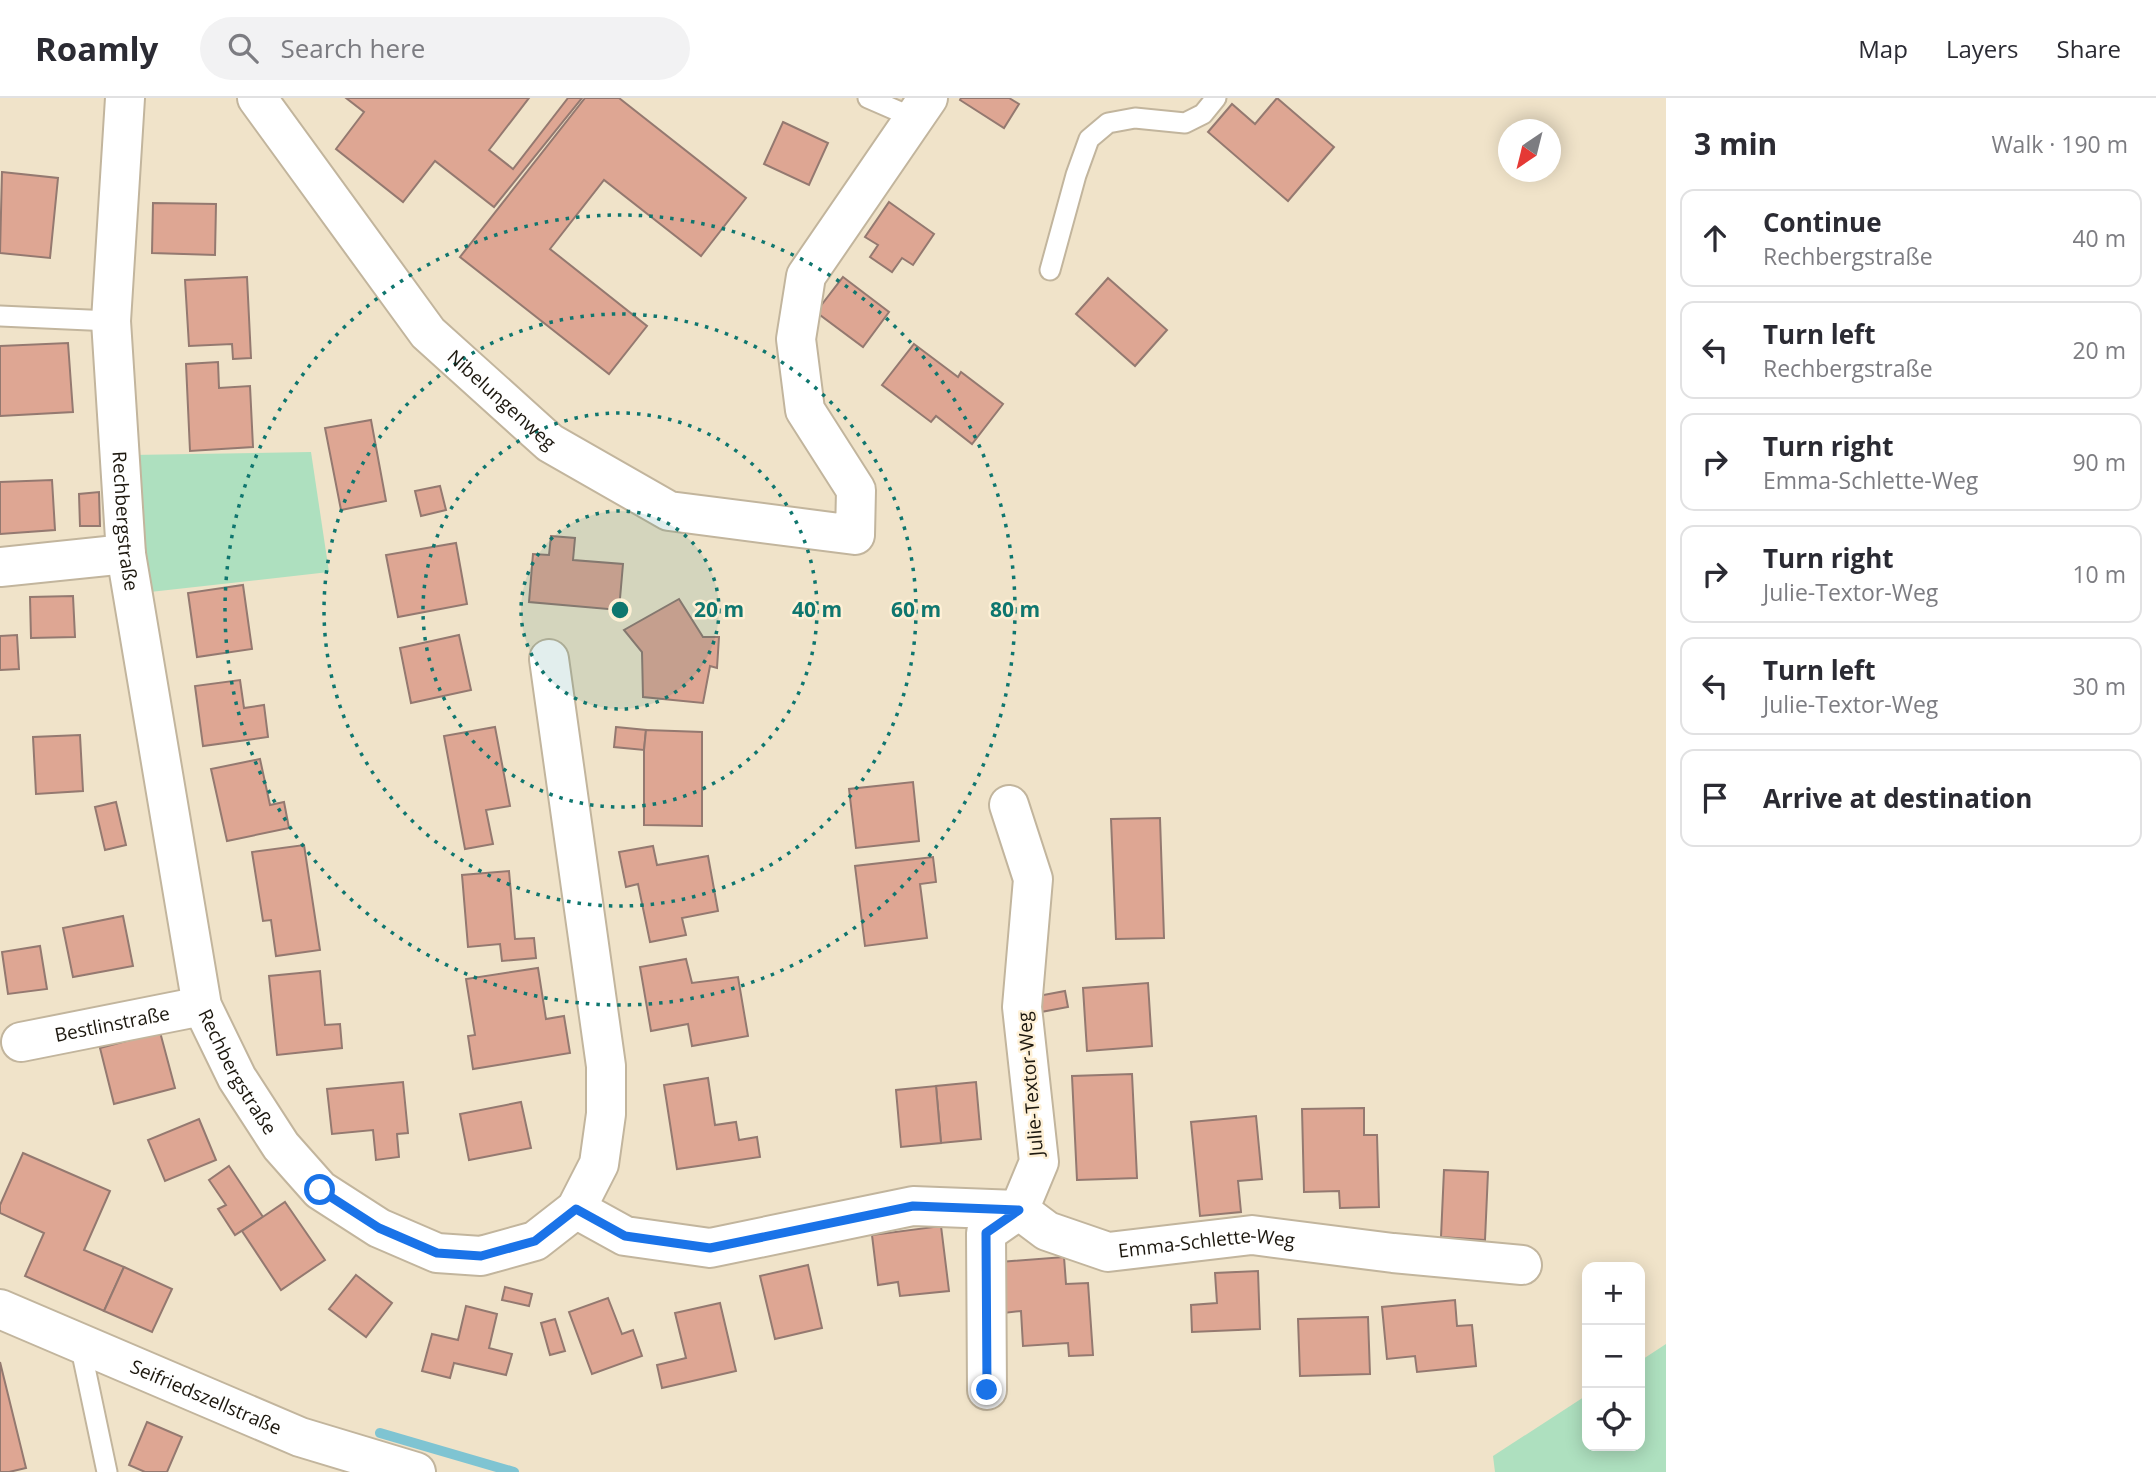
<!DOCTYPE html>
<html lang="en">
<head>
<meta charset="utf-8">
<style>
	:root { --surface:#fff; --page:#f2f2f3; --text:#2b2b33; --muted:#7c7c81; --line:#e1e1e2 }
	body { margin:0; font-family:"Open Sans",sans-serif; background:var(--page); color:var(--text) }
	.controls { position:absolute; right:21px; bottom:21px; display:grid; overflow:hidden; border-radius:14px; box-shadow:0 4px 18px #0003 }
	.controls button { width:63px; height:63px; display:grid; place-items:center; padding:0; border:0; border-bottom:2px solid var(--line); background:var(--surface); color:var(--text); font:35px sans-serif }
	.compass { position:absolute; left:1498px; top:21px; width:63px; height:63px; border-radius:50%; background:var(--surface); box-shadow:0 4px 18px #0003; rotate:215deg }
	.stop { position:absolute; width:21px; height:21px; margin:-16px; border:5px solid #1a73e8; border-radius:50%; background:#fff }
	.stop.end { background:#1a73e8; border-color:#fff; box-shadow:0 2px 7px #0008 }
	.list { margin:0; padding:0; list-style:none }
	h2 { display:flex; justify-content:space-between; align-items:center; height:91px; margin:0; padding:0 28px; font-size:30px }
	h2 small { font-size:23px; font-weight:400; color:var(--muted) }
	.list li { display:grid; grid-template-columns:46px 1fr auto; gap:21px; align-items:center; box-sizing:border-box; height:98px; margin:0 14px 14px; padding:0 14px; border:2px solid var(--line); border-radius:14px }
	.list b { display:block; font-size:26px; white-space:nowrap }
	.list p { margin:0; font-size:23px; white-space:nowrap; color:var(--muted) }
	.list em { font-size:23px; font-style:normal; color:var(--muted) }
	.icon { flex:none; width:38px; height:38px; fill:none; stroke:currentColor; stroke-width:2; stroke-linecap:round; stroke-linejoin:round }
	.map { position:relative; flex:none; width:1666px; height:1374px; overflow:hidden }
	header { display:flex; align-items:center; gap:42px; box-sizing:border-box; height:98px; padding:0 35px; background:var(--surface); border-bottom:2px solid var(--line) }
	header strong { font-size:33px }
	nav { display:flex; gap:38px; margin-inline-start:auto; font-size:24px }
	.search { width:490px; height:63px; background:var(--page); display:flex; align-items:center; gap:18px; box-sizing:border-box; padding:0 24px; border-radius:38px; color:var(--muted); font-size:26px }
	main { display:flex }
	aside { flex:1; background:var(--surface) }
	.map>svg:first-child { display:block }
</style>
</head>
<body>
<header>
<strong>Roamly</strong>
<div class="search"><svg class="icon" aria-label="search" viewBox="0 0 24 24"><circle cx="10" cy="10" r="6"/><path d="M15 15l6 6"/></svg>Search here</div>
<nav><a>Map</a><a>Layers</a><a>Share</a></nav>
</header>
<main>
<div class="map">
<svg width="1666" height="1374" viewBox="0 0 1666 1374">
	<rect width="100%" height="100%" fill="#f0e3c9"/>
	<!-- green -->
	<g fill="#aee0bf">
		<path d="M311,354L329,474L150,494L131,357Z"/>
		<path d="M1666,1246V1374H1495L1493,1358L1587,1297V1348H1640V1263Z"/>
	</g>
	<g fill="none" stroke-linecap="round" stroke-linejoin="round">
		<!-- stream -->
		<path stroke="#7fc4d2" stroke-width="10" d="M380,1335L514,1374"/>
	</g>
	<!-- building -->
	<g fill="#dea693" stroke="#947970" stroke-width="2">
		<path d="M346,0H529L489,52L513,71L568,0H582L494,109L435,63L403,104L336,51L364,14Z"/>
		<path d="M585,0H619L746,100L701,158L604,82L550,151L647,228L609,276L460,159Z"/>
		<path d="M961,0H1009L1019,6L1004,30L960,2Z"/>
		<path d="M1277,0L1334,49L1288,103L1208,34L1232,6L1255,26Z"/>
		<path d="M783,24L828,45L809,87L764,66Z"/>
		<path d="M2,74L58,80L50,160L0,155Z"/>
		<path d="M889,104L934,136L913,167L902,160L892,174L870,159L878,147L865,139Z"/>
		<path d="M153,105L216,106L215,157L152,155Z"/>
		<path d="M247,179L251,260L233,261L232,246L189,248L185,182Z"/>
		<path d="M843,179L889,214L863,249L816,214Z"/>
		<path d="M1108,180L1167,232L1135,268L1076,216Z"/>
		<path d="M68,245L73,314L0,318V248Z"/>
		<path d="M914,246L958,279L961,274L1003,306L972,346L936,318L931,324L882,287Z"/>
		<path d="M218,264L219,290L250,288L253,349L190,353L186,266Z"/>
		<path d="M371,322L386,403L341,412L325,330Z"/>
		<path d="M52,382L55,432L0,436V384Z"/>
		<path d="M440,388L446,412L421,418L415,393Z"/>
		<path d="M99,394L100,428H80L79,396Z"/>
		<path d="M551,438L575,440L573,462L623,466L619,512L529,504L533,456L549,457Z"/>
		<path d="M456,445L467,506L398,519L386,457Z"/>
		<path d="M243,487L252,551L197,559L188,495Z"/>
		<path d="M73,498L75,539L31,540L30,499Z"/>
		<path d="M679,501L703,539H719L717,570L710,568L703,605L643,599L642,554L624,532Z"/>
		<path d="M17,537L19,571L0,572V538Z"/>
		<path d="M459,537L471,592L411,605L400,550Z"/>
		<path d="M240,582L244,610L264,607L268,639L203,648L195,588Z"/>
		<path d="M495,629L510,708L486,712L493,746L465,751L444,638Z"/>
		<path d="M616,629L646,632L644,652L614,649Z"/>
		<path d="M646,632L702,634V728L644,727V652Z"/>
		<path d="M80,637L83,693L36,696L33,639Z"/>
		<path d="M260,661L270,707L284,704L289,730L227,743L211,671Z"/>
		<path d="M913,684L919,743L856,750L849,691Z"/>
		<path d="M116,704L126,747L105,752L95,709Z"/>
		<path d="M1160,720L1164,840L1116,841L1111,721Z"/>
		<path d="M304,747L320,852L276,858L271,822L263,823L252,754Z"/>
		<path d="M653,748L657,767L708,758L718,813L682,820L686,837L650,844L638,786L626,789L619,754Z"/>
		<path d="M933,759L936,784L920,786L927,840L865,848L855,768Z"/>
		<path d="M509,773L515,841L534,840L536,860L502,863L500,846L468,849L462,777Z"/>
		<path d="M123,818L133,868L73,879L63,830Z"/>
		<path d="M40,848L47,891L8,896L2,854Z"/>
		<path d="M686,861L692,885L738,879L748,938L692,948L688,926L651,933L640,869Z"/>
		<path d="M538,870L546,921L564,918L570,955L473,971L468,938L475,937L466,881Z"/>
		<path d="M320,873L325,927L340,926L342,950L277,957L269,878Z"/>
		<path d="M1148,885L1152,948L1087,953L1083,890Z"/>
		<path d="M1065,893L1068,909L1041,914L1038,898Z"/>
		<path d="M160,934L175,990L114,1006L100,950Z"/>
		<path d="M1132,976L1137,1080L1077,1082L1072,978Z"/>
		<path d="M708,980L715,1027L736,1024L739,1042L757,1039L760,1059L677,1071L664,987Z"/>
		<path d="M403,984L408,1035L397,1036L399,1059L376,1062L373,1032L332,1036L327,991Z"/>
		<path d="M976,984L981,1041L941,1045L936,988Z"/>
		<path d="M936,988L941,1045L901,1049L896,992Z"/>
		<path d="M521,1004L531,1050L469,1062L460,1016Z"/>
		<path d="M1364,1010V1037H1377L1379,1109L1340,1110L1339,1093L1304,1094L1302,1011Z"/>
		<path d="M1256,1018L1262,1081L1238,1083L1241,1114L1200,1118L1191,1024Z"/>
		<path d="M199,1021L216,1062L165,1083L148,1042Z"/>
		<path d="M23,1055L110,1093L84,1152L124,1169L104,1213L25,1178L44,1135L0,1115V1107Z"/>
		<path d="M229,1068L263,1119L235,1137L218,1111L226,1107L209,1082Z"/>
		<path d="M1444,1072L1488,1074L1485,1142L1441,1139Z"/>
		<path d="M285,1104L325,1162L281,1192L242,1133Z"/>
		<path d="M941,1128L949,1193L900,1198L898,1184L878,1187L872,1137Z"/>
		<path d="M1064,1159L1066,1186L1088,1185L1093,1257L1069,1258L1068,1245L1023,1248L1021,1213L1004,1215L1000,1164Z"/>
		<path d="M808,1167L822,1230L775,1241L760,1178Z"/>
		<path d="M124,1169L172,1191L152,1234L104,1213Z"/>
		<path d="M1258,1173L1260,1231L1192,1234L1191,1207L1217,1205L1215,1175Z"/>
		<path d="M356,1177L392,1205L366,1239L329,1211Z"/>
		<path d="M505,1189L532,1196L529,1208L502,1202Z"/>
		<path d="M608,1200L622,1236L633,1232L642,1258L592,1276L569,1214Z"/>
		<path d="M1455,1202L1457,1228L1472,1227L1476,1268L1417,1274L1415,1258L1387,1261L1382,1209Z"/>
		<path d="M720,1205L736,1273L662,1290L657,1267L686,1260L675,1215Z"/>
		<path d="M466,1208L497,1216L489,1250L512,1256L506,1277L454,1265L450,1280L422,1273L432,1236L458,1242Z"/>
		<path d="M1368,1219L1370,1276L1300,1278L1298,1221Z"/>
		<path d="M555,1221L565,1253L550,1257L541,1225Z"/>
		<path d="M0,1264L26,1370L9,1374H0Z"/>
		<path d="M147,1324L182,1339L167,1374H145L129,1367Z"/>
	</g>
	<g fill="none" stroke-linecap="round" stroke-linejoin="round">
		<!-- lane casing -->
		<g stroke="#c2b59d" stroke-width="23">
			<g id="lane">
				<path d="M868,0L914,20"/>
				<path d="M1050,172L1076,77L1089,41L1108,25L1135,20L1185,25L1203,16L1216,0"/>
				<path d="M0,218L111,223"/>
				<path d="M80,1246L107,1374"/>
			</g>
		</g>
		<!-- street casing -->
		<g stroke="#c2b59d" stroke-width="42">
			<g id="street">
				<path id="s1" d="M125,0L111,223L126,456L202,908L237,980L281,1048L320,1092L379,1130L437,1155L481,1158L535,1143L576,1111L599,1066L606,1016V968L549,561"/>
				<path id="s2" d="M257,0L428,235L550,345L669,413L855,437L856,392L805,312L796,241L806,178L928,0"/>
				<path d="M0,469L126,456"/>
				<path id="s3" d="M21,944L202,908"/>
				<path id="s4" d="M576,1111L625,1138L710,1150L913,1108L1019,1112L1047,1133L1108,1154L1252,1137L1393,1155L1522,1167"/>
				<path id="s5" d="M0,1211L300,1339L416,1374"/>
				<path d="M987,1292L986,1135L1019,1112L1039,1064L1022,909L1033,781L1009,707"/>
			</g>
		</g>
		<!-- lane -->
		<use href="#lane" stroke="#fff" stroke-width="19"/>
		<!-- street -->
		<use href="#street" stroke="#fff" stroke-width="38"/>
	</g>
	<g fill="none" stroke-linecap="round" stroke-linejoin="round">
		<!-- route -->
		<path stroke="#1a73e8" stroke-width="9" d="M320,1092L379,1130L437,1155L481,1158L535,1143L576,1111L625,1138L710,1150L913,1108L1019,1112L986,1135L987,1292"/>
	</g>
	<!-- distance rings -->
	<circle cx="620" cy="512" r="99" fill="#0f766e" fill-opacity=".12"/>
	<g fill="none" stroke="#0f766e" stroke-width="3.5" stroke-dasharray="3.5 7">
		<circle cx="620" cy="512" r="99"/>
		<circle cx="620" cy="512" r="197"/>
		<circle cx="620" cy="512" r="296"/>
		<circle cx="620" cy="512" r="395"/>
	</g>
	<g text-anchor="middle" dominant-baseline="central" stroke-width="5" stroke-linejoin="round" paint-order="stroke">
		<!-- street labels -->
		<g font-size="19" fill="#1d180f" stroke="#fef0d6">
			<text stroke="none"><textPath href="#s2" startOffset="390">Nibelungenweg</textPath></text>
			<text stroke="none"><textPath href="#s1" startOffset="424">Rechbergstraße</textPath></text>
			<text stroke="none"><textPath href="#s3" startOffset="93">Bestlinstraße</textPath></text>
			<text stroke="none"><textPath href="#s1" startOffset="990">Rechbergstraße</textPath></text>
			<text transform="translate(1030 986) rotate(-95)">Julie-Textor-Weg</text>
			<text stroke="none"><textPath href="#s4" startOffset="654">Emma-Schlette-Weg</textPath></text>
			<text stroke="none"><textPath href="#s5" startOffset="224">Seifriedszellstraße</textPath></text>
		</g>
	</g>
	<circle cx="620" cy="512" r="10" fill="#0f766e" stroke="#fef0d6" stroke-width="3.5"/>
	<g font-size="21" text-anchor="middle" font-weight="bold" fill="#0f766e" stroke="#fef0d6" stroke-width="5" stroke-linejoin="round" paint-order="stroke">
		<text x="719" y="519">20 m</text>
		<text x="817" y="519">40 m</text>
		<text x="916" y="519">60 m</text>
		<text x="1015" y="519">80 m</text>
	</g>
</svg>
<div class="controls">
<button>+</button>
<button>−</button>
<button><svg class="icon" aria-label="locate" viewBox="0 0 24 24"><circle cx="12" cy="12" r="6"/><path d="M12 2v4M12 18v4M2 12h4M18 12h4"/></svg></button>
</div>
<svg class="compass" viewBox="-18 -18 36 36"><path d="M0-13l5 13h-10z" fill="#e53935"/><path d="M0 13l5-13h-10z" fill="#7c7c81"/></svg>
<div class="stop" style="left:320px;top:1092px"></div>
<div class="stop end" style="left:987px;top:1292px"></div>
</div>
<aside>
<h2>3 min<small>Walk · 190 m</small></h2>
<ul class="list">
<li><svg class="icon" aria-label="ahead" viewBox="0 0 24 24"><path d="M12 20V5M6 11l6-6 6 6"/></svg><div><b>Continue</b><p>Rechbergstraße</p></div><em>40 m</em></li>
<li><svg class="icon" aria-label="left" viewBox="0 0 24 24"><path d="M17 20v-9H6M10 6l-5 5 5 5"/></svg><div><b>Turn left</b><p>Rechbergstraße</p></div><em>20 m</em></li>
<li><svg class="icon" aria-label="right" viewBox="0 0 24 24"><path d="M7 20v-9h11M14 6l5 5-5 5"/></svg><div><b>Turn right</b><p>Emma-Schlette-Weg</p></div><em>90 m</em></li>
<li><svg class="icon" aria-label="right" viewBox="0 0 24 24"><path d="M7 20v-9h11M14 6l5 5-5 5"/></svg><div><b>Turn right</b><p>Julie-Textor-Weg</p></div><em>10 m</em></li>
<li><svg class="icon" aria-label="left" viewBox="0 0 24 24"><path d="M17 20v-9H6M10 6l-5 5 5 5"/></svg><div><b>Turn left</b><p>Julie-Textor-Weg</p></div><em>30 m</em></li>
<li><svg class="icon" aria-label="arrive" viewBox="0 0 24 24"><path d="M6 21V4h12l-3 4 3 4H6"/></svg><div><b>Arrive at destination</b></div></li>
</ul>
</aside>
</main>
</body>
</html>
